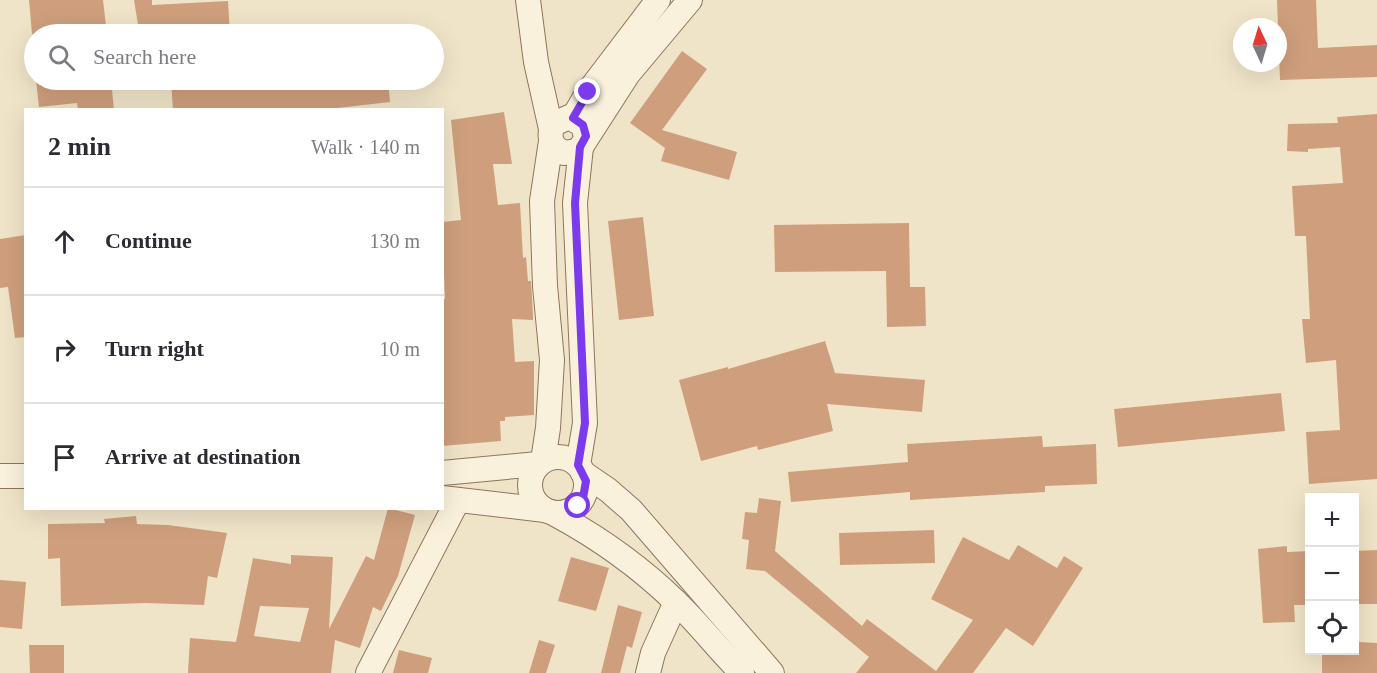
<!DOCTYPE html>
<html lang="en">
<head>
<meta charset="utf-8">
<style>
	:root { --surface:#fff; --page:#f2f2f3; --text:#2b2b33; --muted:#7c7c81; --line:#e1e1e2 }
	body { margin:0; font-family:"Times New Roman",serif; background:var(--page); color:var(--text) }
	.controls { position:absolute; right:18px; bottom:18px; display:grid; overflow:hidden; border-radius:0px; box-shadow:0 6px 24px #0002 }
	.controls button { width:54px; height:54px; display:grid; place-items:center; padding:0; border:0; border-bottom:2px solid var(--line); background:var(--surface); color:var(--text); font:30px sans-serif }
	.compass { position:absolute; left:1233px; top:18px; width:54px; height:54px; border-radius:50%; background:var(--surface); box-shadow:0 6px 24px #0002; rotate:356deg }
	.stop { position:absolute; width:18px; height:18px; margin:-14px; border:4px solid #7c3aed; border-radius:50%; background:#fff }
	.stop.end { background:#7c3aed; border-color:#fff; box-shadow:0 2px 6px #0008 }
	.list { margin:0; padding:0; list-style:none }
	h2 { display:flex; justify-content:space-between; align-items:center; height:78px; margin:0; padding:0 24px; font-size:26px }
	h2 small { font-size:20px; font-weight:400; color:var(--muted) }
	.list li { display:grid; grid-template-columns:39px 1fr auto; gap:18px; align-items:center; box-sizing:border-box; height:108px; padding:0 24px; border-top:2px solid var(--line) }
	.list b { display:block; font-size:22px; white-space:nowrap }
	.list em { font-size:20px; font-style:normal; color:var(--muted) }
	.icon { flex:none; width:33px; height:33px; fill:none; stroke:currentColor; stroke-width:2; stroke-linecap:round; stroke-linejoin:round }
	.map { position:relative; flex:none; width:1377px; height:673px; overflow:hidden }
	.search { position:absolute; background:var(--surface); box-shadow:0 6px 24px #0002; left:24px; top:24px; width:420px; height:66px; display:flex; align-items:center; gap:15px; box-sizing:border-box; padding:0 21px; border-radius:33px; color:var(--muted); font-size:22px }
	.panel { position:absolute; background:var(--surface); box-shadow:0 6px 24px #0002; left:24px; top:108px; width:420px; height:402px; border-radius:0px }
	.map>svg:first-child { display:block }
</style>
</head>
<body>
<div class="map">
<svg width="1377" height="673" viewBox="0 0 1377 673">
	<rect width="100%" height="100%" fill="#f0e4c8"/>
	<!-- building -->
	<g fill="#cf9f7d" fill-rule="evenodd">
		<path d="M29,0H103L107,34H32Z"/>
		<path d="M134,0H152V5L228,1L230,34H172L171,26L139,31Z"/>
		<path d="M1277,0H1316L1318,48L1377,45V77L1280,80Z"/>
		<path d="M682,51L707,69L662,130L737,152L729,180L661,161L665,148L630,123Z"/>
		<path d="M36,80H111L114,110H78L77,103L39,107Z"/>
		<path d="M171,80H388L390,102L320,110H173Z"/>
		<path d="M504,112L512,164H493L498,205L520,203L523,258L526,257L528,281H531L533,315V320L512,319L515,362L534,361V415L505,417V421H500L501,441L442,446V299H445L442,222L461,220L451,120Z"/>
		<path d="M1377,114V479L1309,484L1306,432L1340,430L1336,360L1306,363L1302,319H1310L1306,236H1295L1292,186L1343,183L1340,147L1308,149V152L1287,151L1288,124L1338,123L1337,117Z"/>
		<path d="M643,217L654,316L619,320L608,221Z"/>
		<path d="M909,223L910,287H925L926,326L887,327L886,271L775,272L774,225Z"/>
		<path d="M26,235V337L15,338L8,287L0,288V239Z"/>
		<path d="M825,341L835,373L925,380L922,412L827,404L833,431L758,450L757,446L701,461L679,380L728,367V369Z"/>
		<path d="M1281,393L1285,431L1118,447L1114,409Z"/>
		<path d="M1042,436L1043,447L1096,444L1097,484L1045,486V492L910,500V492L791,502L788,472L908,462L907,444Z"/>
		<path d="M759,498L781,501L775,551L862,626L867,619L936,671L973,620L931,599L963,537L1009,560L1018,545L1057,568L1064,556L1083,568L1033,646L1006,628L973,673H856L869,657L765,571L746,569L749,540L742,539L745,512L757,513Z"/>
		<path d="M388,508L415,515L398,576L381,611L373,607L360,648L335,640L331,673H188L190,638L236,642L253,558L291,564V555L333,557L329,629L366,556L374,560ZM260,606L309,608L300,642L254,636Z"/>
		<path d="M136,516L137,524L168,525L227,533L217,578L208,576L204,605L146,603L61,606L60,558L48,559V524L105,523L104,519Z"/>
		<path d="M934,530L935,563L840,565L839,533Z"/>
		<path d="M1287,546V552L1310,551V605H1294L1295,622L1263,623L1258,549Z"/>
		<path d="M1377,550V604H1354V551Z"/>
		<path d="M571,557L609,568L596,611L558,601Z"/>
		<path d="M0,580L26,582L22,629L0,627Z"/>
		<path d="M618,605L642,612L632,648L627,646L620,673H601Z"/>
		<path d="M539,640L555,645L546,673H529Z"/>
		<path d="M1358,642L1377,643V673H1322V654H1325V651H1358Z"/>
		<path d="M29,645H64V673H30Z"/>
		<path d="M399,650L432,658L428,673H393Z"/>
	</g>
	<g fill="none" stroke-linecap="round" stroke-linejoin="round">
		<!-- minor casing -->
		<g stroke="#8d765c" stroke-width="26">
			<g id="minor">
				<path d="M528,0L536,62L551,129"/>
				<path d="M573,118L588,92L658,0"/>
				<path d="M586,137L583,125L569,117L554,124C547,136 551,147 564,153L576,151L581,147L628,74L690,0"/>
				<circle cx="558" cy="485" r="28"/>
				<path d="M543,461L548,428L552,360L545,286L542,201L551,141"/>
				<path d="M578,465L585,423L575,203L581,147"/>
				<path d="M442,473L538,464"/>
				<path d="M583,473L608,490L631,510L772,673"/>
				<path d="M0,476H26"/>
				<path d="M442,498L545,510"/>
				<path d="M553,513C598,537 639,566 676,602C699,624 719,650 742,673"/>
				<path d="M368,673L458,500"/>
				<path d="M648,673L653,653L676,602"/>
			</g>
		</g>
		<!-- minor -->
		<use href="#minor" stroke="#faf1dc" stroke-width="24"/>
	</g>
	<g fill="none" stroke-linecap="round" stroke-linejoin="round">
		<!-- route -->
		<path stroke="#7c3aed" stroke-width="8" d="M578,506L583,498L586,481L578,465L585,423L575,203L580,147L586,136L583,125L573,118L588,92"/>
	</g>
</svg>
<div class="controls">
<button>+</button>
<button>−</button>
<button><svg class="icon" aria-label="locate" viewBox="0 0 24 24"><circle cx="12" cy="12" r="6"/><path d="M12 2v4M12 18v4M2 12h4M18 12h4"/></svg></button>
</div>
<svg class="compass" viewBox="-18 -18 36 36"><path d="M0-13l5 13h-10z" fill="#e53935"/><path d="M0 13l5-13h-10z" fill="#7c7c81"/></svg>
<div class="stop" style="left:578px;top:506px"></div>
<div class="stop end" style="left:588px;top:92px"></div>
<div class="search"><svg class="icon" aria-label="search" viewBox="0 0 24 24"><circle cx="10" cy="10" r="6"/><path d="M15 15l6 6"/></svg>Search here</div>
<section class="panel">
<h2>2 min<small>Walk · 140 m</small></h2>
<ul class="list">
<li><svg class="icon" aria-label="ahead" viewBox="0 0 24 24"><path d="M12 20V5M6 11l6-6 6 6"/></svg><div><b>Continue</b></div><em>130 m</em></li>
<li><svg class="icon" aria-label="right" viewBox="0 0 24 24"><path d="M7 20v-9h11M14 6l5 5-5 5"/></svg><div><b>Turn right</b></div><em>10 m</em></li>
<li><svg class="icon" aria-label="arrive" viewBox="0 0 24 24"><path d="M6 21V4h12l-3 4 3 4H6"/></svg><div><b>Arrive at destination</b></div></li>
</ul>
</section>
</div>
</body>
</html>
